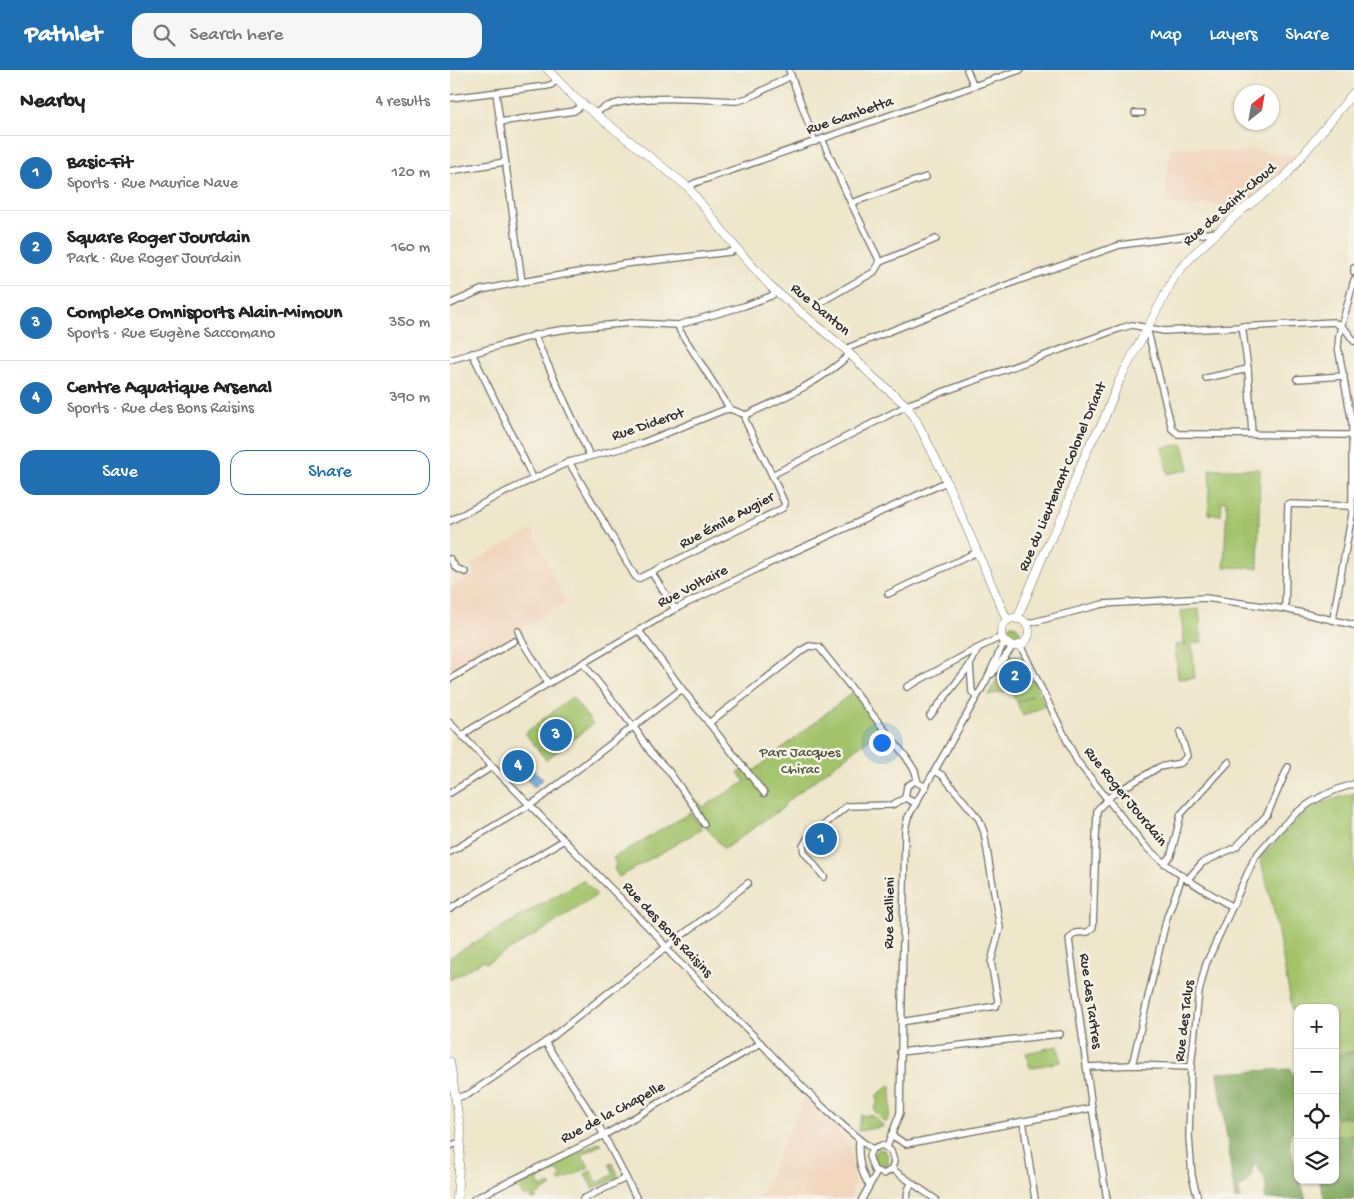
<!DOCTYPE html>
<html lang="en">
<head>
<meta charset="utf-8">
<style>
	:root { --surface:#fff; --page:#f6f6f6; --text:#222; --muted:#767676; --line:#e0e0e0; --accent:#1f6fb2 }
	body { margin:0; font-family:"Gochi Hand",sans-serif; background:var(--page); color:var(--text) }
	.controls { position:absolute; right:15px; bottom:15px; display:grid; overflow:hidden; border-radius:10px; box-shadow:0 1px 4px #0004 }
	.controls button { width:45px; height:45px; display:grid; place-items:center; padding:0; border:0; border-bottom:1px solid var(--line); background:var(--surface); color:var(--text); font:25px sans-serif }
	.compass { position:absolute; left:784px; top:15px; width:45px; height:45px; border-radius:50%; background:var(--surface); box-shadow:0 1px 4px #0004; rotate:31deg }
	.you { position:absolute; left:431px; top:672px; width:18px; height:18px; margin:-12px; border:4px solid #fff; border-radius:50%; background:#1a73e8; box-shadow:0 0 0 8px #1a73e833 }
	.badge { display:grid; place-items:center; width:32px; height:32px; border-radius:50%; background:var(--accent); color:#fff; font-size:16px; font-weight:700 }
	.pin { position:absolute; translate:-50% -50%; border:2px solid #fff; box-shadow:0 1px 5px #0006 }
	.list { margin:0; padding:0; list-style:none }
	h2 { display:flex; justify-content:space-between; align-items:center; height:65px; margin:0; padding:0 20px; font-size:21px }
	h2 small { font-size:16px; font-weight:400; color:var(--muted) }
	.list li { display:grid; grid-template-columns:32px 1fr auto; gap:15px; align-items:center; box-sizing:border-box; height:75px; padding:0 20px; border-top:1px solid var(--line) }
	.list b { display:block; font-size:19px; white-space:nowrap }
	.list p { margin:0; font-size:16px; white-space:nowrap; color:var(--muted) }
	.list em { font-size:16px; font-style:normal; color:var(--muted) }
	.actions { display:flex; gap:10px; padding:15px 20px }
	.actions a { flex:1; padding:11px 0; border:1px solid var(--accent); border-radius:15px; text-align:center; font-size:18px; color:var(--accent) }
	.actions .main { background:var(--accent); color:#fff }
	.icon { flex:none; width:28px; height:28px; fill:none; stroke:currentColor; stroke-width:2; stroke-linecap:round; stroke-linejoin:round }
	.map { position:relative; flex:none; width:904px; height:1129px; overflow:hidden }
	header { display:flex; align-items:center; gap:30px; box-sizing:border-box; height:70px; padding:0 25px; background:var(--accent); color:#fff }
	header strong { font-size:24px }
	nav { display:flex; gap:28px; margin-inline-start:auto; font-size:18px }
	.search { width:350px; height:45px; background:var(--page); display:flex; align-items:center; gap:12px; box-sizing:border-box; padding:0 18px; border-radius:15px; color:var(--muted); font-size:19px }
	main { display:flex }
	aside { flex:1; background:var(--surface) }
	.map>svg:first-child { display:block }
</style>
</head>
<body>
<header>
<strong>Pathlet</strong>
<div class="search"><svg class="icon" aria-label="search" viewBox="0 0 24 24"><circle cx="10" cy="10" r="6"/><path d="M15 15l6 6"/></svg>Search here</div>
<nav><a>Map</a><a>Layers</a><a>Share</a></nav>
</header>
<main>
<aside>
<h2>Nearby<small>4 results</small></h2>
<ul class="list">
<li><span class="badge">1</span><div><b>Basic-Fit</b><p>Sports · Rue Maurice Nave</p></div><em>120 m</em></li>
<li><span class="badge">2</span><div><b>Square Roger Jourdain</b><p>Park · Rue Roger Jourdain</p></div><em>160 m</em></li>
<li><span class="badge">3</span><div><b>Complexe Omnisports Alain-Mimoun</b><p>Sports · Rue Eugène Saccomano</p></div><em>350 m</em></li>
<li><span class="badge">4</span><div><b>Centre Aquatique Arsenal</b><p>Sports · Rue des Bons Raisins</p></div><em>390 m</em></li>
</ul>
<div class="actions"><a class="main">Save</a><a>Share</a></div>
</aside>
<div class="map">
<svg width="904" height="1129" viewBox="0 0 904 1129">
	<rect width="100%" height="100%" fill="#f7f3e8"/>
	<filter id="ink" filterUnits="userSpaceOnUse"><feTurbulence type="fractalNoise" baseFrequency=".02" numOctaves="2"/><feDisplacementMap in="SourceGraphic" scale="10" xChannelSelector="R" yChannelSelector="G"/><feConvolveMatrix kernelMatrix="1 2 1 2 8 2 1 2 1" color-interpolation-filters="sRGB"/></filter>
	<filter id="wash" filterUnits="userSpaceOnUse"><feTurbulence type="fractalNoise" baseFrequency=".0096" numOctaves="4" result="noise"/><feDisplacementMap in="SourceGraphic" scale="20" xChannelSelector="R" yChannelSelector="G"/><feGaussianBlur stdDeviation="1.12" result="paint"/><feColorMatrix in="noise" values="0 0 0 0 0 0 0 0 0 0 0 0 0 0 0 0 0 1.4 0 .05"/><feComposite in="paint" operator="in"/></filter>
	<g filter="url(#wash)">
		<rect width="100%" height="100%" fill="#eee6ca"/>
		<!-- built -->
		<g fill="#f1d5bd">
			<path d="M720,76L794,83L795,78L827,84L847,85L829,107L784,140L761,134H751L748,137L726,134L719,131L716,116Z"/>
			<path d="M82,459L116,533L0,601V519L26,503L21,494Z"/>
			<path d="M354,1026L394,1067L400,1078L404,1114L400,1129H308L347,1045L350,1044L349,1037Z"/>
		</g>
		<!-- green -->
		<g fill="#a2c36b" stroke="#66774b">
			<path d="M733,374L739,399L718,404L712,378Z"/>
			<path d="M760,399H810L808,498L774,497L777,432L772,431L771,445L758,444Z"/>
			<path d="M749,539L752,572L742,573L745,608L728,609L725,575L737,574H734L731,541Z"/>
			<circle cx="562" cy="563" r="8"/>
			<path d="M566,585L571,587L590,622L589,623L595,636L573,646L567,633L583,625L567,632L559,621L538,625L561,586Z"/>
			<path d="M404,621L433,658L334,734V737L274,779L239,735L246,729L253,737L295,712L288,702L305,700Z"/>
			<path d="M122,627L143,654L96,690L75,663Z"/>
			<path d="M904,723V981L885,984V938H848V970L824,841L810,788L856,740L864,735Z"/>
			<path d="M240,743L252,759L169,807L164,799L166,794L163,788Z"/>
			<path d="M133,810L147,825L100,856L36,893L34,890L0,910V887Z"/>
			<path d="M608,976L611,992L580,998L576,983Z"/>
			<path d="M440,1015L441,1016C441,1028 443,1046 435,1053L424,1040L427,1034V1025Z"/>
			<path d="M411,1045L424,1046L433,1055L432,1057L408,1061Z"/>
			<path d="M904,1047V1065L885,1066V1048Z"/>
			<path d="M150,1072L152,1074L132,1085L139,1097L110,1112L108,1109L112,1107L107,1100L87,1110L91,1118L100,1114L102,1116L85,1126L86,1129H80L78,1125L74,1127L66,1114Z"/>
			<path d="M428,1079L435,1080L438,1087V1094L432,1099L427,1098L424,1093V1083Z"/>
			<path d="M162,1093L168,1104L167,1108L143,1119L135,1104L141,1101L148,1113L164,1104L159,1094Z"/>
		</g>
		<!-- forest -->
		<g fill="#81a95f" stroke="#566a45">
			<path d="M904,982V1046L885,1048V986Z"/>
			<path d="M840,999L845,1006L848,1007V1063L842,1060L845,1056C832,1071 848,1093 848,1110H850L856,1129H814C819,1114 814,1105 804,1093C801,1105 801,1113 788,1118L791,1129H785L768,1003Z"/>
			<path d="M904,1065V1129H875L869,1110H885V1066Z"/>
		</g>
		<!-- water -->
		<g fill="#65a3d7" stroke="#486781">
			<path d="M71,678L78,685L64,697L58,690Z"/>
			<path d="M76,692L93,709L84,717L68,700Z"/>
		</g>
	</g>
	<g filter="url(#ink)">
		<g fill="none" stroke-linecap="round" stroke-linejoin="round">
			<!-- street casing -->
			<g stroke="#6f6c63" stroke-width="8">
				<g id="street">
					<path d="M339,0L365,72"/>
					<path d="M517,0L524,16"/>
					<path d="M46,23L72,212"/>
					<path d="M0,28L97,16L101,15L107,10"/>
					<path d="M685,43H692"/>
					<path d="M145,44C166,21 255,30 287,31L298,28L341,6"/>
					<path d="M50,52L124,41L134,34"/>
					<path d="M0,101L55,92"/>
					<path d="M238,117L245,113L570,0"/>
					<path d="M401,133L476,107"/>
					<path d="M430,192L486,169"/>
					<path d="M904,198V202"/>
					<path d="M369,233L424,202L430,192L401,133L372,69"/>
					<path d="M0,234L31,220L72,212L174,194L280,182L287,179"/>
					<path d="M228,255L230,261L280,339"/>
					<path d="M792,256L798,299L802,364"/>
					<path d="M697,258L722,359L728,364H733L902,365"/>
					<path d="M84,265L140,386"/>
					<path d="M395,279L567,211L670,175L767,162"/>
					<path d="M22,283L83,408"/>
					<path d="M0,290L97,262L124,258L182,253L228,255L294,236L321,226L326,222"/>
					<path d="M756,308L798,299"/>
					<path d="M847,309L894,306"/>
					<path d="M296,345L295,350L322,405"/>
					<path d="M119,392L185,506L188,509L333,438L335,434L322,405L462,333L671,258L682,255L714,261L884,252L895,259L904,271"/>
					<path d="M0,451L47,426L119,392L192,373L274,340L280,339L296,345C333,328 369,313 399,285"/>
					<path d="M0,489L6,498L15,502"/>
					<path d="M202,503L225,539"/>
					<path d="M438,524L527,482"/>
					<path d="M835,539L838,434L901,436"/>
					<path d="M883,549L902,444V353L888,277L889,265L904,210"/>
					<path d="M576,554L653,534L755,528L835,539L904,555"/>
					<path d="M68,561L72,571L98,613"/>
					<path d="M189,561L232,619L314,723"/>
					<path d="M570,575L627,691L694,775C720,801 751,818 782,837"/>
					<path d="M520,595L522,622L527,626"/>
					<path d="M135,596L186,660L201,683L218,700L245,738L254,754"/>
					<path d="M542,604L563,576"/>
					<path d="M0,609L64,571"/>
					<path d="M457,617L528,578L551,567"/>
					<path d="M480,646L520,595L528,579"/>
					<path d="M0,653L209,868L222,885L285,948C297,958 307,969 318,981C350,1014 385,1052 422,1079"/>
					<path d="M259,653L354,579L359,576L369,577L456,687L465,701L468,713L476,717"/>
					<path d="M13,666L21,659L225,539L328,489L496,412"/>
					<path d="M0,723L42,697"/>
					<path d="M455,728L457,716L467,710"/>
					<path d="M0,782L88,730L232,619"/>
					<path d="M714,793L721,785L731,744L779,692"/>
					<path d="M374,807L354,782L353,776L357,769L397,736L442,735L455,728L466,733"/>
					<path d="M737,810L752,793L786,777L817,745L838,697"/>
					<path d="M0,839L114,770"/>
					<path d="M451,952L546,936L548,931L541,892L550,858L534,762L529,749L492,705L485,701"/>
					<path d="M95,972L150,1058L187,1129"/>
					<path d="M450,982L610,964"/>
					<path d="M682,995L717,847L732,807"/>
					<path d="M637,997L682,995L741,997"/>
					<path d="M6,1028L19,1024L101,968L211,881L260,844L298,813"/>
					<path d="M573,1051L585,1129"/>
					<path d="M441,1065L456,1074L642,1038"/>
					<path d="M409,1070C408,1086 410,1102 419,1115"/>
					<path d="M432,1075L441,1081L444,1091L442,1099L434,1104L424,1100L419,1086L422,1079Z"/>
					<path d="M0,1076L5,1074L10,1073"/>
					<path d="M437,1077L450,1043L455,760L458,747L536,611L554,572"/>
					<path d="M442,1099L485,1129"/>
					<path d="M24,1129L158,1063L311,973"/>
					<path d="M133,1129L176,1108"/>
					<path d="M412,1129L427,1102"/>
					<path d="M457,1129L458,1120L461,1114"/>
					<path d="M657,1129L642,1038L619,869L625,863L638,862L643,857L647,740L662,725L709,697L731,693L737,686L730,662"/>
					<path d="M748,1129L742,1106L739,1066L741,997L749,922L756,894L805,787C836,750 856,727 904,714"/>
				</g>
			</g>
			<!-- secondary casing -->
			<g stroke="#6f6c63" stroke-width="9">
				<g id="secondary">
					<path d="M98,0L125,28L238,117L287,179L321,217L395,279L423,307L456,335L467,352L492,401L557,550"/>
					<circle cx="565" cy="562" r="14"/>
					<path d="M567,549L599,472L614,444L626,406L641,372L652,354L670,309L726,204L745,183L791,141L834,108L904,22"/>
					<path d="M0,992L11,1064L7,1129"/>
				</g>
			</g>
			<!-- street -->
			<use href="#street" stroke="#fff" stroke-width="5.5"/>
			<!-- secondary -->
			<use href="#secondary" stroke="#fff" stroke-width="8"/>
		</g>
	</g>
	<g text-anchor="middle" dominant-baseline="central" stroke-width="5" stroke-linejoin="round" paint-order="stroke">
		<!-- street labels -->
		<g font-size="15" fill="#2b2b2b" stroke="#f7f3e8">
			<text transform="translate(400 46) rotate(-19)">Rue Gambetta</text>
			<text transform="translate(780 135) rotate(-41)">Rue de Saint-Cloud</text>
			<text transform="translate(370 240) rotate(40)">Rue Danton</text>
			<text transform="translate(198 355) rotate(-19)">Rue Diderot</text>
			<text transform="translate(613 407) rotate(-67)">Rue du Lieutenant Colonel Driant</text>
			<text transform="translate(277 451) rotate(-28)">Rue Émile Augier</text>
			<text transform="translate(243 517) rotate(-27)">Rue Voltaire</text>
			<text transform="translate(675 727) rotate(51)">Rue Roger Jourdain</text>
			<text transform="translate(440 843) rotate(-89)">Rue Gallieni</text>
			<text transform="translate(217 860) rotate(47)">Rue des Bons Raisins</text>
			<text transform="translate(640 931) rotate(82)">Rue des Tartres</text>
			<text transform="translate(735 951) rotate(-83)">Rue des Talus</text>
			<text transform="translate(163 1043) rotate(-28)">Rue de la Chapelle</text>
		</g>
		<!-- park labels -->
		<g font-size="15" fill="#4f593e" stroke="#f7f3e8">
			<text x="350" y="683">Parc Jacques<tspan x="350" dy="17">Chirac</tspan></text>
		</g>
	</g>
</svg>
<div class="controls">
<button>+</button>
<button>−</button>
<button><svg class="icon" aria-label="locate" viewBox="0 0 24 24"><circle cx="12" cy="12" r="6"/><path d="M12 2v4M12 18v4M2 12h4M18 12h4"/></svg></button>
<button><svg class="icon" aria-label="layers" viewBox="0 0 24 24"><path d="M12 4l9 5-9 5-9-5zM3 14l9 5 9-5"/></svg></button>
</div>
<svg class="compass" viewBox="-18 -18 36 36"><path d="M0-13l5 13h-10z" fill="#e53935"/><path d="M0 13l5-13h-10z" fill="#767676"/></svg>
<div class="you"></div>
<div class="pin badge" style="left:371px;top:769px">1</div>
<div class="pin badge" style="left:565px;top:607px">2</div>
<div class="pin badge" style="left:106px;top:665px">3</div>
<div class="pin badge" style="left:68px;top:696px">4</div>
</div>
</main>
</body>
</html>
